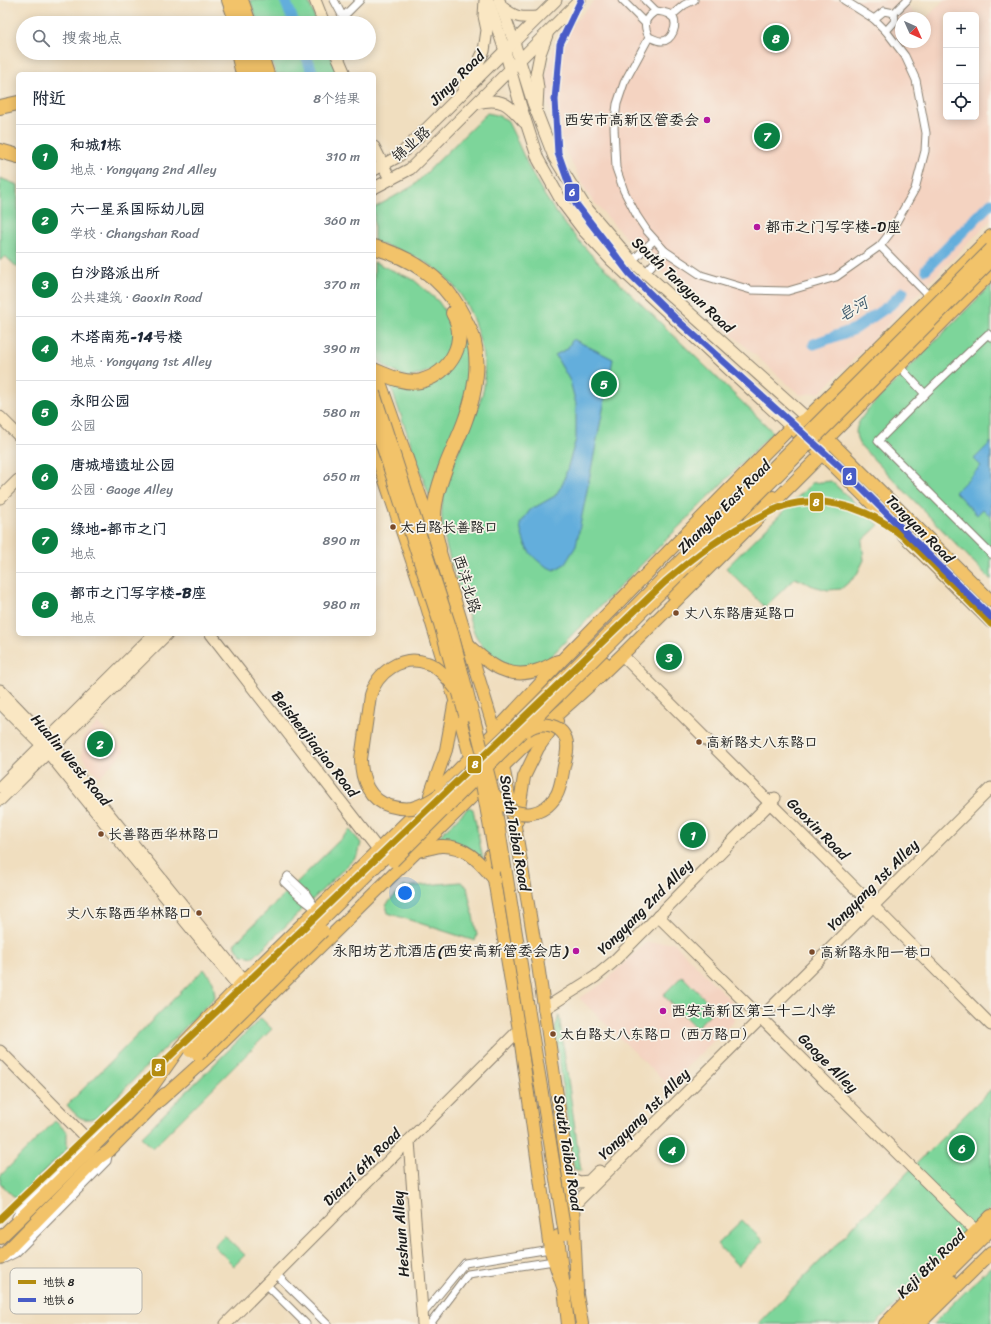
<!DOCTYPE html>
<html lang="zh">
<head>
<meta charset="utf-8">
<style>
	:root { --surface:#fff; --page:#f6f6f7; --text:#1f2937; --muted:#747a83; --line:#e0e1e3; --accent:#0b8043 }
	body { margin:0; font-family:Sriracha,"LXGW WenKai TC",sans-serif; background:var(--page); color:var(--text) }
	.controls { position:absolute; right:12px; top:12px; display:grid; overflow:hidden; border-radius:6px; box-shadow:0 2px 10px #0003 }
	.controls button { width:36px; height:36px; display:grid; place-items:center; padding:0; border:0; border-bottom:1px solid var(--line); background:var(--surface); color:var(--text); font:20px sans-serif }
	.compass { position:absolute; left:895px; top:12px; width:36px; height:36px; border-radius:50%; background:var(--surface); box-shadow:0 2px 10px #0003; rotate:135deg }
	.you { position:absolute; left:405px; top:893px; width:14px; height:14px; margin:-10px; border:3px solid #fff; border-radius:50%; background:#1a73e8; box-shadow:0 0 0 6px #1a73e833 }
	.badge { display:grid; place-items:center; width:26px; height:26px; border-radius:50%; background:var(--accent); color:#fff; font-size:13px; font-weight:700 }
	.pin { position:absolute; translate:-50% -50%; border:2px solid #fff; box-shadow:0 1px 4px #0006 }
	.list { margin:0; padding:0; list-style:none }
	h2 { display:flex; justify-content:space-between; align-items:center; height:52px; margin:0; padding:0 16px; font-size:17px }
	h2 small { font-size:13px; font-weight:400; color:var(--muted) }
	.list li { display:grid; grid-template-columns:26px 1fr auto; gap:12px; align-items:center; box-sizing:border-box; height:64px; padding:0 16px; border-top:1px solid var(--line) }
	.list b { display:block; font-size:15px; white-space:nowrap }
	.list p { margin:0; font-size:13px; white-space:nowrap; color:var(--muted) }
	.list em { font-size:13px; font-style:normal; color:var(--muted) }
	.icon { flex:none; width:22px; height:22px; fill:none; stroke:currentColor; stroke-width:2; stroke-linecap:round; stroke-linejoin:round }
	.map { position:relative; flex:none; width:991px; height:1324px; overflow:hidden }
	.search { position:absolute; background:var(--surface); box-shadow:0 2px 10px #0003; left:16px; top:16px; width:360px; height:44px; display:flex; align-items:center; gap:10px; box-sizing:border-box; padding:0 14px; border-radius:22px; color:var(--muted); font-size:15px }
	.panel { position:absolute; background:var(--surface); box-shadow:0 2px 10px #0003; left:16px; top:72px; width:360px; height:564px; border-radius:6px }
	.map>svg:first-child { display:block }
</style>
</head>
<body>
<div class="map">
<svg width="991" height="1324" viewBox="0 0 991 1324">
	<rect width="100%" height="100%" fill="#f7f3e8"/>
	<filter id="ink" filterUnits="userSpaceOnUse"><feTurbulence type="fractalNoise" baseFrequency=".025" numOctaves="2"/><feDisplacementMap in="SourceGraphic" scale="8" xChannelSelector="R" yChannelSelector="G"/><feConvolveMatrix kernelMatrix="1 2 1 2 8 2 1 2 1" color-interpolation-filters="sRGB"/></filter>
	<filter id="wash" filterUnits="userSpaceOnUse"><feTurbulence type="fractalNoise" baseFrequency=".012" numOctaves="4" result="noise"/><feDisplacementMap in="SourceGraphic" scale="16" xChannelSelector="R" yChannelSelector="G"/><feGaussianBlur stdDeviation="0.9" result="paint"/><feColorMatrix in="noise" values="0 0 0 0 0 0 0 0 0 0 0 0 0 0 0 0 0 1.4 0 .05"/><feComposite in="paint" operator="in"/></filter>
	<g filter="url(#wash)">
		<rect width="100%" height="100%" fill="#f0debf"/>
		<!-- built -->
		<g fill="#f4d3c1" fill-rule="evenodd">
			<path d="M595,0H901L919,18H901V42H925V24L928,26L925,23V19L944,0H991V220L821,392L800,395L632,245L589,196L552,126L544,82L556,42ZM946,15H976V117H946Z"/>
			<path d="M98,723L125,751L99,777L82,757V738Z"/>
			<path d="M673,942L732,1002L734,1021L668,1085L579,998L602,984L645,943Z"/>
		</g>
		<!-- green -->
		<g fill="#7dd59a" stroke="#4c785b">
			<path d="M250,0H308L317,23H258Z"/>
			<path d="M269,53H329L338,74H276Z"/>
			<path d="M487,113L497,115L507,120C518,141 526,164 538,184C554,213 576,238 598,262L773,432L544,663C538,664 532,667 526,667C517,668 505,666 497,661C488,655 481,645 476,636C470,626 468,612 464,601C455,573 439,536 442,505C446,466 470,432 482,395C490,371 478,326 466,304C460,292 448,278 437,270C419,256 396,249 374,242V208L413,186Z"/>
			<path d="M0,178L18,185V268L5,256L0,261Z"/>
			<path d="M374,262L414,280L438,301L454,324L455,341L438,368L409,378C392,370 381,369 374,350Z"/>
			<path d="M991,285V580L859,444C852,428 859,422 868,409Z"/>
			<path d="M463,330L467,344L471,366L470,396L430,498L388,379H432Z"/>
			<path d="M831,481L879,525L862,541L864,560L856,576L841,589L828,590L813,586L795,578L765,607L726,568L812,483Z"/>
			<path d="M469,807L473,809L483,859L431,844Z"/>
			<path d="M350,830L361,843L358,855L254,957L242,955L234,944Z"/>
			<path d="M461,882L467,887L477,935L475,941L388,913L386,905L403,887Z"/>
			<path d="M204,969L213,981L215,997L97,1117C81,1123 77,1116 67,1105Z"/>
			<path d="M682,976L715,1009L696,1028L663,995Z"/>
			<path d="M559,1015L581,1171L574,1169L555,1029Z"/>
			<path d="M261,1018L272,1029L153,1148L141,1137Z"/>
			<path d="M991,1089V1208L876,1324H758L848,1233L851,1227L858,1222Z"/>
			<path d="M55,1121L67,1132V1149L16,1199L0,1183V1176Z"/>
			<path d="M742,1220L763,1241L738,1266L717,1244Z"/>
			<path d="M224,1235L245,1255L234,1266L214,1246Z"/>
			<path d="M991,1266V1324H933Z"/>
		</g>
		<!-- water -->
		<g fill="#64aedc" stroke="#40657c">
			<path d="M573,339L613,359L576,546L565,564L554,570C532,561 523,547 520,524L530,510L555,496L563,483L576,439V404L570,381L555,355L567,349Z"/>
			<path d="M991,442V517L983,509L977,515L955,492L981,466L974,459Z"/>
		</g>
		<g fill="none" stroke-linecap="round" stroke-linejoin="round">
			<!-- river -->
			<g stroke="#64aedc" stroke-width="11">
				<path d="M285,0L294,23"/>
				<path d="M305,53L313,74"/>
				<path d="M926,269L991,203"/>
				<path d="M814,344L855,329L890,305L903,292"/>
			</g>
		</g>
	</g>
	<g filter="url(#ink)">
		<g fill="none" stroke-linecap="round" stroke-linejoin="round">
			<!-- street casing -->
			<g stroke="#867d6e" stroke-width="9">
				<g id="street">
					<path d="M334,0L343,17L360,0"/>
					<path d="M622,0L645,23"/>
					<path d="M645,0L656,11"/>
					<path d="M656,11C661,12 668,12 672,16C679,24 672,42 661,41C657,41 652,38 649,37C643,25 644,18 656,11Z"/>
					<path d="M894,13L907,0"/>
					<path d="M671,16L684,5L694,0"/>
					<path d="M874,19L886,31"/>
					<path d="M649,37L624,83L617,104L614,127L616,168L624,191L637,216L647,231L665,251L701,275L751,290L788,291L836,277L880,246L890,233L915,189L925,151L926,133L916,80L905,56L886,31L895,21L894,13L884,11L874,19L844,0"/>
					<path d="M880,246L929,296"/>
					<path d="M632,261L654,240"/>
					<path d="M645,273L665,251"/>
					<path d="M899,366L925,394L878,441L991,554"/>
					<path d="M925,394L988,334L991,337"/>
					<path d="M288,876L305,892L317,910L300,897L284,882Z"/>
					<path d="M16,1217L25,1203L161,1066"/>
					<path d="M4,1259L16,1253L107,1161L109,1151"/>
					<path d="M276,1274L327,1324"/>
					<path d="M266,1284L306,1324"/>
					<path d="M422,1315L465,1263L550,1249"/>
					<path d="M430,1324L468,1274L554,1261"/>
				</g>
			</g>
			<!-- secondary casing -->
			<g stroke="#867d6e" stroke-width="13">
				<g id="secondary">
					<path d="M315,0L324,23"/>
					<path d="M488,0L505,51L521,107L538,159L562,202L584,231L612,261L791,427"/>
					<path d="M499,0L514,42L533,103L554,157L584,205L632,261L807,418"/>
					<path d="M502,7C516,18 520,18 538,17"/>
					<path d="M336,53L345,74"/>
					<path d="M464,86L475,69L484,51L487,30L484,16L485,0"/>
					<path d="M477,103C502,97 508,104 524,122"/>
					<path d="M537,107L538,88L536,74L540,54L547,35"/>
					<path d="M374,147L390,179"/>
					<path d="M374,170L399,156L556,0"/>
					<path d="M374,188L410,169L580,0"/>
					<path d="M0,417L18,435"/>
					<path d="M0,498L18,480"/>
					<path d="M211,634L384,857"/>
					<path d="M622,655L873,906L991,1025"/>
					<path d="M0,690L54,746L244,981"/>
					<path d="M0,703L42,745L109,828L239,987"/>
					<path d="M0,787L154,634"/>
					<path d="M0,800L167,634"/>
					<path d="M658,916L976,1231"/>
					<path d="M544,1009L595,977L612,963L775,798"/>
					<path d="M0,1051L88,1140"/>
					<path d="M409,1141L423,1324"/>
					<path d="M568,1176L579,1182L589,1181L599,1171"/>
					<path d="M573,1206L991,788"/>
					<path d="M226,1324L519,1030"/>
				</g>
			</g>
			<!-- primary casing -->
			<g stroke="#867d6e" stroke-width="14">
				<g id="primary">
					<path d="M374,369L376,371L439,549L497,738"/>
					<path d="M791,427L822,454L991,622"/>
					<path d="M823,434L991,601"/>
					<path d="M374,448L421,587L455,700L472,764"/>
					<path d="M672,593L758,506L773,497"/>
					<path d="M469,646C489,664 509,681 538,670C545,668 551,664 558,661"/>
					<path d="M565,695L604,662"/>
					<path d="M502,761L516,832L537,958L573,1206L577,1290"/>
					<path d="M430,795L446,750L454,705"/>
					<path d="M517,821L524,777L538,748L557,721"/>
					<path d="M417,851C425,850 433,847 441,846C467,845 480,863 495,880"/>
					<path d="M490,855L519,1030L550,1249L563,1287"/>
					<path d="M160,1100L210,1055L540,730L598,678L627,650L822,454L828,438L991,273"/>
					<path d="M558,1236L568,1324"/>
					<path d="M0,1238L30,1209L147,1094L181,1046L244,981L428,801L495,732L563,659L765,453L791,427L807,418L991,236"/>
					<path d="M0,1258L97,1159L109,1151L165,1094"/>
					<path d="M575,1283L582,1324"/>
					<path d="M885,1324L991,1216"/>
					<path d="M919,1324L991,1253"/>
				</g>
			</g>
			<!-- highway casing -->
			<g stroke="#867d6e" stroke-width="16">
				<g id="highway">
					<path d="M229,0L237,23"/>
					<path d="M241,0L249,23"/>
					<path d="M238,53L243,74"/>
					<path d="M247,53L255,74"/>
					<path d="M260,53L267,74"/>
					<path d="M0,107L18,103"/>
					<path d="M0,151L18,156"/>
					<path d="M374,247C408,257 440,276 458,307C463,316 468,325 472,335C481,361 475,393 466,418C460,436 451,452 445,469C439,486 433,504 434,522C434,531 437,540 439,549"/>
					<path d="M376,371C390,377 406,384 421,381C451,373 469,341 453,313"/>
					<path d="M895,1324L991,1228"/>
					<path d="M909,1324L951,1282"/>
				</g>
			</g>
			<!-- street -->
			<use href="#street" stroke="#fff" stroke-width="7"/>
			<!-- secondary -->
			<use href="#secondary" stroke="#fae7c3" stroke-width="11"/>
			<!-- primary -->
			<use href="#primary" stroke="#f2c36a" stroke-width="12"/>
			<!-- highway -->
			<use href="#highway" stroke="#f2c36a" stroke-width="14"/>
			<!-- primary-bridge casing -->
			<g stroke="#867d6e" stroke-width="14" stroke-linecap="butt">
				<g id="primary-bridge">
					<path d="M374,393L452,633L493,793L565,1234"/>
					<path d="M374,420L440,624L465,715"/>
					<path d="M479,768L497,866"/>
					<path d="M493,793C496,796 499,801 503,804C521,820 544,815 556,796C561,788 562,776 564,766C566,758 569,747 566,739C560,723 540,721 527,730"/>
					<path d="M440,794C432,800 422,805 412,808C405,809 397,808 390,806C369,800 361,780 361,759C363,745 365,731 367,717C368,710 369,702 370,696C377,672 402,654 427,663C439,667 448,679 456,689"/>
					<path d="M393,861L991,261"/>
					<path d="M190,1051L389,853L459,781L524,718L991,249"/>
					<path d="M198,1055L323,931"/>
				</g>
			</g>
			<!-- primary-bridge -->
			<use href="#primary-bridge" stroke="#f2c36a" stroke-width="12"/>
			<!-- metro-1 casing -->
			<g stroke="#f7f3e8" stroke-width="10">
				<path id="metro-1" d="M0,1219L665,582C695,556 726,532 762,516C769,512 777,508 784,506C818,496 857,505 886,524C905,536 920,552 936,568C954,586 973,605 991,624"/>
			</g>
			<!-- metro-2 casing -->
			<g stroke="#f7f3e8" stroke-width="10">
				<path id="metro-2" d="M581,0L560,44L555,100L558,153L576,204L630,274L675,318L837,464L991,617"/>
			</g>
			<!-- metro-1 -->
			<use href="#metro-1" stroke="#b48c0f" stroke-width="7"/>
			<!-- metro-2 -->
			<use href="#metro-2" stroke="#485cc7" stroke-width="7"/>
		</g>
	</g>
	<!-- markers -->
	<g fill="#b5179e" stroke="#f7f3e8" stroke-width="1.5">
		<circle cx="707" cy="120" r="4"/>
		<circle cx="757" cy="227" r="4"/>
		<circle cx="576" cy="951" r="4"/>
		<circle cx="663" cy="1011" r="4"/>
	</g>
	<g fill="#7a4b2a" stroke="#f7f3e8" stroke-width="1.5">
		<circle cx="393" cy="527" r="3.5"/>
		<circle cx="676" cy="613" r="3.5"/>
		<circle cx="699" cy="742" r="3.5"/>
		<circle cx="101" cy="834" r="3.5"/>
		<circle cx="199" cy="913" r="3.5"/>
		<circle cx="812" cy="952" r="3.5"/>
		<circle cx="553" cy="1034" r="3.5"/>
	</g>
	<g text-anchor="middle" dominant-baseline="central" stroke-width="3.5" stroke-linejoin="round" paint-order="stroke">
		<!-- bus labels -->
		<g font-size="14" fill="#1c1c1c" stroke="#f7f3e8" text-anchor="start">
			<text x="400" y="527">太白路长善路口</text>
			<text x="684" y="613">丈八东路唐延路口</text>
			<text x="706" y="742">高新路丈八东路口</text>
			<text x="108" y="834">长善路西华林路口</text>
			<text x="192" y="913" text-anchor="end">丈八东路西华林路口</text>
			<text x="820" y="952">高新路永阳一巷口</text>
			<text x="560" y="1034">太白路丈八东路口（西万路口）</text>
		</g>
		<!-- street labels -->
		<g font-size="15" fill="#1c1c1c" stroke="#f7f3e8">
			<text transform="translate(457 78) rotate(-45)">Jinye Road</text>
			<text transform="translate(411 144) rotate(-41)">锦业路</text>
			<text transform="translate(683 285) rotate(43)">South Tangyan Road</text>
			<text transform="translate(724 507) rotate(-45)">Zhangba East Road</text>
			<text transform="translate(920 529) rotate(45)">Tangyan Road</text>
			<text transform="translate(467 584) rotate(73)">西沣北路</text>
			<text transform="translate(315 744) rotate(52)">Beishenjiaqiao Road</text>
			<text transform="translate(71 760) rotate(50)">Hualin West Road</text>
			<text transform="translate(818 829) rotate(45)">Gaoxin Road</text>
			<text transform="translate(515 833) rotate(80)">South Taibai Road</text>
			<text transform="translate(873 885) rotate(-45)">Yongyang 1st Alley</text>
			<text transform="translate(645 907) rotate(-45)">Yongyang 2nd Alley</text>
			<text transform="translate(828 1063) rotate(45)">Gaoge Alley</text>
			<text transform="translate(644 1114) rotate(-45)">Yongyang 1st Alley</text>
			<text transform="translate(568 1153) rotate(81)">South Taibai Road</text>
			<text transform="translate(362 1167) rotate(-45)">Dianzi 6th Road</text>
			<text transform="translate(401 1234) rotate(-94)">Heshun Alley</text>
			<text transform="translate(931 1264) rotate(-45)">Keji 8th Road</text>
		</g>
		<!-- poi labels -->
		<g font-size="15" fill="#1c1c1c" stroke="#f7f3e8" text-anchor="end">
			<text x="699" y="120">西安市高新区管委会</text>
			<text x="765" y="227" text-anchor="start">都市之门写字楼-D座</text>
			<text x="568" y="951">永阳坊艺术酒店(西安高新管委会店)</text>
			<text x="671" y="1011" text-anchor="start">西安高新区第三十二小学</text>
		</g>
		<!-- water labels -->
		<g font-size="16" font-style="italic" fill="#395669" stroke="#f7f3e8">
			<text transform="translate(853 309) rotate(-30)">皂河</text>
		</g>
	</g>
	<!-- legend -->
	<rect x="10" y="1268" width="132" height="46" rx="6" fill="#f7f3e8" stroke="#b5b2ab" stroke-width="1"/>
	<rect x="18" y="1280" width="18" height="4" fill="#b48c0f"/>
	<rect x="18" y="1298" width="18" height="4" fill="#485cc7"/>
	<g font-size="11" fill="#1c1c1c">
		<text x="43" y="1286">地铁 8</text>
		<text x="43" y="1304">地铁 6</text>
	</g>
	<g stroke="#f7f3e8" stroke-width="1.5">
		<rect x="564" y="183" width="16" height="19" rx="4" fill="#485cc7"/>
		<rect x="842" y="467" width="15" height="19" rx="4" fill="#485cc7"/>
		<rect x="809" y="492" width="15" height="20" rx="4" fill="#b48c0f"/>
		<rect x="467" y="755" width="15" height="19" rx="4" fill="#b48c0f"/>
		<rect x="151" y="1058" width="15" height="19" rx="4" fill="#b48c0f"/>
	</g>
	<g font-size="11" text-anchor="middle" font-weight="bold" fill="#fff">
		<text x="572" y="196">6</text>
		<text x="849" y="480">6</text>
		<text x="816" y="506">8</text>
		<text x="475" y="768">8</text>
		<text x="158" y="1071">8</text>
	</g>
</svg>
<div class="controls">
<button>+</button>
<button>−</button>
<button><svg class="icon" aria-label="locate" viewBox="0 0 24 24"><circle cx="12" cy="12" r="6"/><path d="M12 2v4M12 18v4M2 12h4M18 12h4"/></svg></button>
</div>
<svg class="compass" viewBox="-18 -18 36 36"><path d="M0-13l5 13h-10z" fill="#e53935"/><path d="M0 13l5-13h-10z" fill="#747a83"/></svg>
<div class="you"></div>
<div class="pin badge" style="left:693px;top:835px">1</div>
<div class="pin badge" style="left:100px;top:744px">2</div>
<div class="pin badge" style="left:669px;top:657px">3</div>
<div class="pin badge" style="left:672px;top:1150px">4</div>
<div class="pin badge" style="left:604px;top:384px">5</div>
<div class="pin badge" style="left:962px;top:1148px">6</div>
<div class="pin badge" style="left:767px;top:136px">7</div>
<div class="pin badge" style="left:776px;top:38px">8</div>
<div class="search"><svg class="icon" aria-label="search" viewBox="0 0 24 24"><circle cx="10" cy="10" r="6"/><path d="M15 15l6 6"/></svg>搜索地点</div>
<section class="panel">
<h2>附近<small>8个结果</small></h2>
<ul class="list">
<li><span class="badge">1</span><div><b>和城1栋</b><p>地点 · Yongyang 2nd Alley</p></div><em>310 m</em></li>
<li><span class="badge">2</span><div><b>六一星系国际幼儿园</b><p>学校 · Changshan Road</p></div><em>360 m</em></li>
<li><span class="badge">3</span><div><b>白沙路派出所</b><p>公共建筑 · Gaoxin Road</p></div><em>370 m</em></li>
<li><span class="badge">4</span><div><b>木塔南苑-14号楼</b><p>地点 · Yongyang 1st Alley</p></div><em>390 m</em></li>
<li><span class="badge">5</span><div><b>永阳公园</b><p>公园</p></div><em>580 m</em></li>
<li><span class="badge">6</span><div><b>唐城墙遗址公园</b><p>公园 · Gaoge Alley</p></div><em>650 m</em></li>
<li><span class="badge">7</span><div><b>绿地-都市之门</b><p>地点</p></div><em>890 m</em></li>
<li><span class="badge">8</span><div><b>都市之门写字楼-B座</b><p>地点</p></div><em>980 m</em></li>
</ul>
</section>
</div>
</body>
</html>
